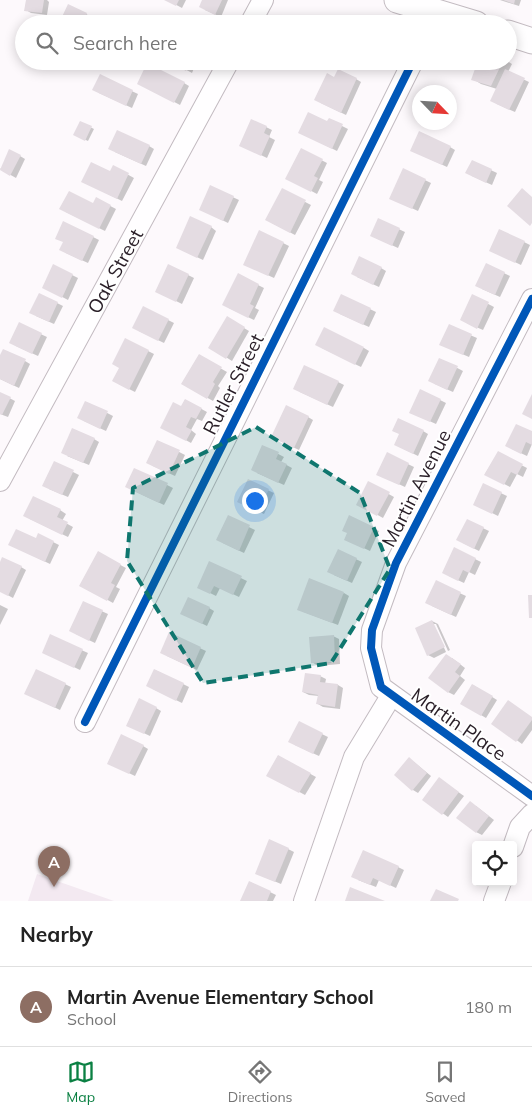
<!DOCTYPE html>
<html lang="en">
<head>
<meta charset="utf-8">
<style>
	:root { --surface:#fff; --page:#f2f2f2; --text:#222; --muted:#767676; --line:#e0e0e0; --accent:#0b8043 }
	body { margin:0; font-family:Mulish,sans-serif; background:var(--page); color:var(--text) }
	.controls { position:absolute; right:15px; bottom:15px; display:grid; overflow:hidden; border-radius:5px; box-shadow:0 2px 12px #0003 }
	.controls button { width:45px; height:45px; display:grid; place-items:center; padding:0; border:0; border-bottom:1px solid var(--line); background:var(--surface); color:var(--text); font:25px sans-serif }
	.compass { position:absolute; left:412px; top:85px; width:45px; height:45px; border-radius:50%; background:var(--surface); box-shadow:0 2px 12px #0003; rotate:115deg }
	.you { position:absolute; left:254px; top:500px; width:18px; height:18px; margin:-12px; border:4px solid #fff; border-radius:50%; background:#1a73e8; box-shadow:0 0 0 8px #1a73e833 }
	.badge { display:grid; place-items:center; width:32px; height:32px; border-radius:50%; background:var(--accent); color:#fff; font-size:16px; font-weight:700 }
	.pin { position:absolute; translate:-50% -41px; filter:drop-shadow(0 1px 2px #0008) }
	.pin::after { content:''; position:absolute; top:26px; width:18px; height:15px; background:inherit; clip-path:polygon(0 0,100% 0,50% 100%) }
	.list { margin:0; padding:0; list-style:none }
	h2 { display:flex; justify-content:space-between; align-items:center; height:65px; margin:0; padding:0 20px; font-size:21px }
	h2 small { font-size:16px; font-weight:400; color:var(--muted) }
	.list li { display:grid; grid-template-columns:32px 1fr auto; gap:15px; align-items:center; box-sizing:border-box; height:80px; padding:0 20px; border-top:1px solid var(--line) }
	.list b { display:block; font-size:19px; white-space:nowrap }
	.list p { margin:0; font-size:16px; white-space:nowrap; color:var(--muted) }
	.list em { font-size:16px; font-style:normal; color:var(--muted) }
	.icon { flex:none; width:28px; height:28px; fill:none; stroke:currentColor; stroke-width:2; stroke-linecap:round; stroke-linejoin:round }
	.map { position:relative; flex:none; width:532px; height:901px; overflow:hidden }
	.search { position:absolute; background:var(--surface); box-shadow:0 2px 12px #0003; left:15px; right:15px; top:15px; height:55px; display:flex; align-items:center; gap:12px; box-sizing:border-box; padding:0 18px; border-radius:28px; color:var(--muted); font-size:19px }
	.sheet { height:145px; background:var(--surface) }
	nav { display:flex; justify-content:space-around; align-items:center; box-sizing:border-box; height:70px; border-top:1px solid var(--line); background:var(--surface); font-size:14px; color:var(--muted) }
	nav a { display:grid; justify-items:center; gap:2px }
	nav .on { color:var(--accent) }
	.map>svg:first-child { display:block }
</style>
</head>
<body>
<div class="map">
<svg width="532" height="901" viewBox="0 0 532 901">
	<rect width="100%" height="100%" fill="#fdf9fc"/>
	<!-- built -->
	<path fill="#f3e9f1" d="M37,874L114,901H28Z"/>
	<!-- shadow -->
	<g fill="#0003">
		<path d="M27,0H47L49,2L47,15L31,13L26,10Z"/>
		<path d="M167,0H186L182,8Z"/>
		<path d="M203,0H228L221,17L205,10Z"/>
		<path d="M500,0H521L519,6Z"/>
		<path d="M86,14L91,17L88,24H73Z"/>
		<path d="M170,61H197L192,73Z"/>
		<path d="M366,61H387L383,69Z"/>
		<path d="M460,61H507L512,64L508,72L529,82L515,112L497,104V89L481,84L473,79L476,67Z"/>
		<path d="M100,76L138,94L132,108L99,93Z"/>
		<path d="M335,78L356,79L361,82L346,115L321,103Z"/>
		<path d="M184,83L189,86L180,105L144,86Z"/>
		<path d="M330,120L348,129L337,151L305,135L328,123Z"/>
		<path d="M80,122L94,129L88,141L75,135Z"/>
		<path d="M266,127L272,130L269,137L275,140L267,158L246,148Z"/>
		<path d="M149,146L154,149L146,166L115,152Z"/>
		<path d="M450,147L455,150L447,167L417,153Z"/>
		<path d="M302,150L327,163L319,180L323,182L317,194L287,178Z"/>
		<path d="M20,156L25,159L16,178L0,169Z"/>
		<path d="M472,161L497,173L492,185L472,176Z"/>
		<path d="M114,167L134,178L122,201L88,184L111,173Z"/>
		<path d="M404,170L431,183L418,211L396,201Z"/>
		<path d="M211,187L239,200L228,223L206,212Z"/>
		<path d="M282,190L311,205L295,235L272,223Z"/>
		<path d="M97,199L116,209L105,231L66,212L94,205Z"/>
		<path d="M379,220L405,232L398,248L376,238Z"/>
		<path d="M211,227L216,231L203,260L182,250Z"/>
		<path d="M500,230L530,245L521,265L496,253Z"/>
		<path d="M93,237L99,240L88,263L66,253Z"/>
		<path d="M283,243L289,246L274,278L250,267Z"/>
		<path d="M487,265L510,276L500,297L482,289Z"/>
		<path d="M54,266L78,278L68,300L49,290Z"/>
		<path d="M381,268L386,271L379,287L357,277Z"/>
		<path d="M188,275L194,278L182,304L162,294Z"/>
		<path d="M238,275L264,288L255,308L259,310L254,320L229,308Z"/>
		<path d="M39,294L63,306L54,324L36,316Z"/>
		<path d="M341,295L376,312L369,327L340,314Z"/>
		<path d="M473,296L494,307L483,330L467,323Z"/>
		<path d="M227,318L249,331L232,361L210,347Z"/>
		<path d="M168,320L174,323L164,343L139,331Z"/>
		<path d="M19,324L47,337L38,356L16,346Z"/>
		<path d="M449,326L477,338L469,357L446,347Z"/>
		<path d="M322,348H364L369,351L361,367Z"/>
		<path d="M148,351L154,354L135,392L119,384Z"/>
		<path d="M199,356L227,372L218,386L220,388L213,401L183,384Z"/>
		<path d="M0,358L25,361L30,364L19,388L0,379Z"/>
		<path d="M440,359L463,371L453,392L435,384Z"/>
		<path d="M338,382L344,385L333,407L300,392Z"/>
		<path d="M0,393L15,401L8,417L0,414Z"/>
		<path d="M185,400L207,412L202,421L197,419L191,430L196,434L191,443L162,427L181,408Z"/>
		<path d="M440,400L446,403L436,424L416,415Z"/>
		<path d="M86,402L113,416L106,431L84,421Z"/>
		<path d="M308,417L313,420L299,450L278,440Z"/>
		<path d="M423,431L428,434L418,456L400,447Z"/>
		<path d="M532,433V444L527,456L512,449Z"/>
		<path d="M94,439L99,442L89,465L67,456Z"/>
		<path d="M158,441L185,455L175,476L153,466Z"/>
		<path d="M263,446L284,457L281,462L292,468L284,485L257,473Z"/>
		<path d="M498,453L527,468L523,477L517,474L510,487L485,474Z"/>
		<path d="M387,454L414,467L405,487L383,477Z"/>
		<path d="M55,463L79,475L68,497L49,489Z"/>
		<path d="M248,481L274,493L264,514L244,505Z"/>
		<path d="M369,483L394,497L383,518L358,504Z"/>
		<path d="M167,485L173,488L164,505L132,490Z"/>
		<path d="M484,485L507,496L498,516L480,507Z"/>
		<path d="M60,510L66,514L62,521L73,527L68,537L30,519Z"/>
		<path d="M228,517L255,530L244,553L223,543Z"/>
		<path d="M350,517L379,531L370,551L351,542L349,533Z"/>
		<path d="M468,521L489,531L479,551L463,543Z"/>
		<path d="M39,535L59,545L50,564L15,547L37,540Z"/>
		<path d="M339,551L362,562L352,583L334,575Z"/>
		<path d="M98,553L126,568L116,587L120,589L113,603L81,585Z"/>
		<path d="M475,559L481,562L475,575L469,572L464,583L449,576Z"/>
		<path d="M210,563L247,581L239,597L220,588L216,596L204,590Z"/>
		<path d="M0,565L21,567L26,570L13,598L0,591Z"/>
		<path d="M436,582L466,596L456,617L432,606Z"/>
		<path d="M344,593L349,596L338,625L304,612Z"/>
		<path d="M84,603L108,614L95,643L76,634Z"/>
		<path d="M0,605L8,609L0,625Z"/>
		<path d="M209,608L214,611L207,626L187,616Z"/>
		<path d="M432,621L438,624L450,650L448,651L436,624H433L446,652L434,658L428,655Z"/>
		<path d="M170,634L206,651L197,670L167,656Z"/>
		<path d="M51,636L88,653L80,670L49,655Z"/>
		<path d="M333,636L339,639L340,664L318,666L312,662Z"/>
		<path d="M452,658L465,668L460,676L465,680L454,695L448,692Z"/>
		<path d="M36,670L71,687L60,710L31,696Z"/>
		<path d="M155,670L189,687L182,703L153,689Z"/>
		<path d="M320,676L326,679L325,684L338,685L343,688L340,709L323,707L318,704L319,696L309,695L303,692Z"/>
		<path d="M473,685L497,700L486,718L462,704Z"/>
		<path d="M156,708L161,711L150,736L133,728Z"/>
		<path d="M532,717V730L522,744L493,723Z"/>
		<path d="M299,723L328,737L319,756L295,745Z"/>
		<path d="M143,746L148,749L135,776L114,766Z"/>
		<path d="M278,756L316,777L305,795L268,775Z"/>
		<path d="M414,762L431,776L418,793L413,790Z"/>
		<path d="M444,782L464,796L448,817L424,800Z"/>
		<path d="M476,806L494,820L482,835L476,832Z"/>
		<path d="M288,849L294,852L281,884L262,876Z"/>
		<path d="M398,867L404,870L396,888L379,880L376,887L358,880Z"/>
		<path d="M250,882L276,895L273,901H241Z"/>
	</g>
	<!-- building -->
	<g fill="#e4dce2">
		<path d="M26,0H44L42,13L24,11Z"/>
		<path d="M164,0H179L176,6Z"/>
		<path d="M202,0H222L215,15L199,7Z"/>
		<path d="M503,0H515L514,4Z"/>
		<path d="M68,4L87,13L82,24H71L61,19Z"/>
		<path d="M288,18L298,24H285Z"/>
		<path d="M167,61H191L186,71Z"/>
		<path d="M364,61H380L377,67Z"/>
		<path d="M463,61H503L491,86L471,80L476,66Z"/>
		<path d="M147,63L185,82L174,103L137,84Z"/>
		<path d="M338,69L357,78L341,113L314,100L327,73L334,77Z"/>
		<path d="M505,69L525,78L509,110L490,101Z"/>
		<path d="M100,74L133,90L126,106L92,90Z"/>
		<path d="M308,112L327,121L329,118L343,124L332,149L298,133Z"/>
		<path d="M251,119L267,126L264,133L270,136L261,156L239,146Z"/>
		<path d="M80,121L92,126L85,141L73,135Z"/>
		<path d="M117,130L150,145L141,164L108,149Z"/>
		<path d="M419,131L451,146L442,165L410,151Z"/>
		<path d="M301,148L323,159L314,176L318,178L311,192L285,179Z"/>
		<path d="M9,149L21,155L10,176L0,170Z"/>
		<path d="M472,160L492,169L486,183L465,173Z"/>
		<path d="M91,162L110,171L113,165L129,173L117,199L81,182Z"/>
		<path d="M403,168L426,179L412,209L389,199Z"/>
		<path d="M210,185L234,196L223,221L199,210Z"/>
		<path d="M282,188L306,200L290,233L265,220Z"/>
		<path d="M522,188L532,197V223L530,226L507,206Z"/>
		<path d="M69,191L93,203L96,197L111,205L99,229L59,209Z"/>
		<path d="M190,216L212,226L197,258L176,248Z"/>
		<path d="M378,218L400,228L392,246L370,236Z"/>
		<path d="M63,221L94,236L82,261L59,250L63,242L55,239Z"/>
		<path d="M499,229L525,241L515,263L489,251Z"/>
		<path d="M259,230L284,242L268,276L243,265Z"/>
		<path d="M359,256L382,267L373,285L351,274Z"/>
		<path d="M486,263L505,272L495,295L475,286Z"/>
		<path d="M53,264L73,274L62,298L42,288Z"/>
		<path d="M168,264L189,274L176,302L155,292Z"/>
		<path d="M238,273L259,284L250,304L254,306L248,318L222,305Z"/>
		<path d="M39,293L58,302L49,322L29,313Z"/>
		<path d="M341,294L371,308L363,325L333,311Z"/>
		<path d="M472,294L489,302L477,329L460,320Z"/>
		<path d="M143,306L169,319L158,341L132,328Z"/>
		<path d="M227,316L245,327L226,359L208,348Z"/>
		<path d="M19,322L42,333L32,354L9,343Z"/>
		<path d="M449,324L472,334L463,355L439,345Z"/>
		<path d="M324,327L364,347L355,365L315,345Z"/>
		<path d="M125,338L149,350L129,390L112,381L119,368L112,364Z"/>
		<path d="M3,349L26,359L14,386L0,379V355Z"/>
		<path d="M199,354L222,367L213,382L215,384L207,399L181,384Z"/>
		<path d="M439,358L458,366L447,390L428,381Z"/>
		<path d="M304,365L339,381L327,405L293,389Z"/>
		<path d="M420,389L441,399L430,422L409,413Z"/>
		<path d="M0,392L11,397L2,415L0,414Z"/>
		<path d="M532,394V419L522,414Z"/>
		<path d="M185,399L202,408L196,419L191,417L186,427L192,430L186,441L160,428L173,402L181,406Z"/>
		<path d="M85,401L108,411L100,429L77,418Z"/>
		<path d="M286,405L309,416L294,448L271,437Z"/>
		<path d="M398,418L424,430L413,454L394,445L399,434L392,431Z"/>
		<path d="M516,424L532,431V445L526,442L521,454L505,446Z"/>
		<path d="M72,428L95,438L83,463L61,453Z"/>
		<path d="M157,440L180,450L169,474L146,463Z"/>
		<path d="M262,445L279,452L276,459L287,464L278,483L251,470Z"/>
		<path d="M498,451L523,464L517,475L511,472L504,485L484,475Z"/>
		<path d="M387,452L409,463L399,485L376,475Z"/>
		<path d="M54,461L74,470L62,495L42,486Z"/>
		<path d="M134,468L168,483L159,503L125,487Z"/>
		<path d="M248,479L269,489L258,512L237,502Z"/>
		<path d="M368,481L390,492L377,516L356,505Z"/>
		<path d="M483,483L502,492L492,514L473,505Z"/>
		<path d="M33,496L61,509L57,517L68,522L62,535L23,516Z"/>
		<path d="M228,515L250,525L239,551L216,540Z"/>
		<path d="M349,515L374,527L364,549L344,540L347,533L342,531Z"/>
		<path d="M467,519L484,527L474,549L456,540Z"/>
		<path d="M16,529L36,538L38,533L54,541L45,562L8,545Z"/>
		<path d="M454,547L476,558L469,573L463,570L458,581L442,573Z"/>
		<path d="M338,549L357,558L347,581L327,572Z"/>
		<path d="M98,551L121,564L111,583L115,585L107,601L79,586Z"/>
		<path d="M2,557L22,566L8,596L0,592V562Z"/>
		<path d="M209,561L242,576L233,595L214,586L210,594L197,588Z"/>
		<path d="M309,578L344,592L332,623L297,610Z"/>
		<path d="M436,580L461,592L451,615L425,603Z"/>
		<path d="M528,595H532V618H529Z"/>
		<path d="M188,597L210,607L202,624L180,614Z"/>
		<path d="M83,601L103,610L89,641L69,631Z"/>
		<path d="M432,620L445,647L427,656L415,628Z"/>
		<path d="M169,632L201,647L192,668L160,653Z"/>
		<path d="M50,634L83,649L74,668L42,653Z"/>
		<path d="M334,635L335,662L311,663L309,637Z"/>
		<path d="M446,654L461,664L455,672L460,676L448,693L428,678Z"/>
		<path d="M36,669L66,683L55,708L24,694Z"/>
		<path d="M154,669L184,683L176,701L146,686Z"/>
		<path d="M305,673L321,675L320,682L338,684L335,707L316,704L318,695L302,692Z"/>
		<path d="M472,684L493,696L481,716L460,704Z"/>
		<path d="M139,698L157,707L144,734L126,726Z"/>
		<path d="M508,700L532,717V720L516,742L491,724Z"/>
		<path d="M299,721L323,733L313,754L288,742Z"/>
		<path d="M121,734L144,745L129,774L107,764Z"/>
		<path d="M278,755L311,773L299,793L266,776Z"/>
		<path d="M409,757L427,773L412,791L394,775Z"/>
		<path d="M439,777L459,792L442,815L422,800Z"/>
		<path d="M470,801L489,816L476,833L456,818Z"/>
		<path d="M269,839L289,848L275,882L255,874Z"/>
		<path d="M363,850L399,866L390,886L373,878L370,885L351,877Z"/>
		<path d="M249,881L271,891L267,901H240Z"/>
		<path d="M350,887L385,901H345Z"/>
		<path d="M436,889L459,899L458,901H430Z"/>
	</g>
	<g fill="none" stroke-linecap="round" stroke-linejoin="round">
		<!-- minor casing -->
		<g stroke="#c3bbc1" stroke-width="22">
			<g id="minor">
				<path d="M250,24L263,0"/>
				<path d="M532,299L396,563L372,630L371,648L381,687L532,796"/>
				<path d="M0,481L229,61"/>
				<path d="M85,722L413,61"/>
				<path d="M513,847L520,827L532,814"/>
				<path d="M304,901L354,757L391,696"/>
				<path d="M494,901L501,882"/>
			</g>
		</g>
		<!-- major casing -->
		<g stroke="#c3bbc1" stroke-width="27">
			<g id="major">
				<path d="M397,0L476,24"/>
				<path d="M508,33L532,41"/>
			</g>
		</g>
		<!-- minor -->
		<use href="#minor" stroke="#fffeff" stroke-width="20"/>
		<!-- major -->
		<use href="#major" stroke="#fffeff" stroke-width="25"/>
		<!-- cycleway casing -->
		<g stroke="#fff" stroke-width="11">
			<g id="cycleway">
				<path d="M532,299L396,563L372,630L371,648L381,687L532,796"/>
				<path d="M85,722L413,61"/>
			</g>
		</g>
		<!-- cycleway -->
		<use href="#cycleway" stroke="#0057b8" stroke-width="8"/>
	</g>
	<!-- marked area -->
	<path fill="#0f766e" fill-opacity="0.2" stroke="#0f766e" stroke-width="4" stroke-dasharray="10 6" stroke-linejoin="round" d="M256,427L360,493L390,569L331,663L203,683L127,561L133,488Z"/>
	<g text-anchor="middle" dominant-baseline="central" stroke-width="4" stroke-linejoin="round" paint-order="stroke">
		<!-- street labels -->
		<g font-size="19" fill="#291e27" stroke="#fff">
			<text transform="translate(115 271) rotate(-61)">Oak Street</text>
			<text transform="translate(233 384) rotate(-63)">Rutler Street</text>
			<text transform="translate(416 488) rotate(-63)">Martin Avenue</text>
			<text transform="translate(459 724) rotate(35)">Martin Place</text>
		</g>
	</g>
</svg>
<div class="controls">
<button><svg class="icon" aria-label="locate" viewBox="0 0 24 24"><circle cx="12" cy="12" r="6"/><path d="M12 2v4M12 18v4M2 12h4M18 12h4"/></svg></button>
</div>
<svg class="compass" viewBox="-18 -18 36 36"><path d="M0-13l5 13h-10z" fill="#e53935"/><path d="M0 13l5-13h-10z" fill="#767676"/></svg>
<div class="you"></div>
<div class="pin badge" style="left:54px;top:887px;background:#8d6e63">A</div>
<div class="search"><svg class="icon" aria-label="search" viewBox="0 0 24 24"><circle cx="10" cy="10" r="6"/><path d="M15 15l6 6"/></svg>Search here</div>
</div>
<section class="sheet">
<h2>Nearby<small></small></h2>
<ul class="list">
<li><span class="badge" style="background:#8d6e63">A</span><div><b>Martin Avenue Elementary School</b><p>School</p></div><em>180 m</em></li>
</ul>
</section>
<nav>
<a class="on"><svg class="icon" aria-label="map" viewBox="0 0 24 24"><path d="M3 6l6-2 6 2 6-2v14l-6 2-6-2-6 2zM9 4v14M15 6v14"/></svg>Map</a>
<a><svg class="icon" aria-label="directions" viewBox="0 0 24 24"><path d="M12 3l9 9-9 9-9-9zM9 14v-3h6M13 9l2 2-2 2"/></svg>Directions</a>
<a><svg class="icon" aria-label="saved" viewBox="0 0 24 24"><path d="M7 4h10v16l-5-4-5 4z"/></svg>Saved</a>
</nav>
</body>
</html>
